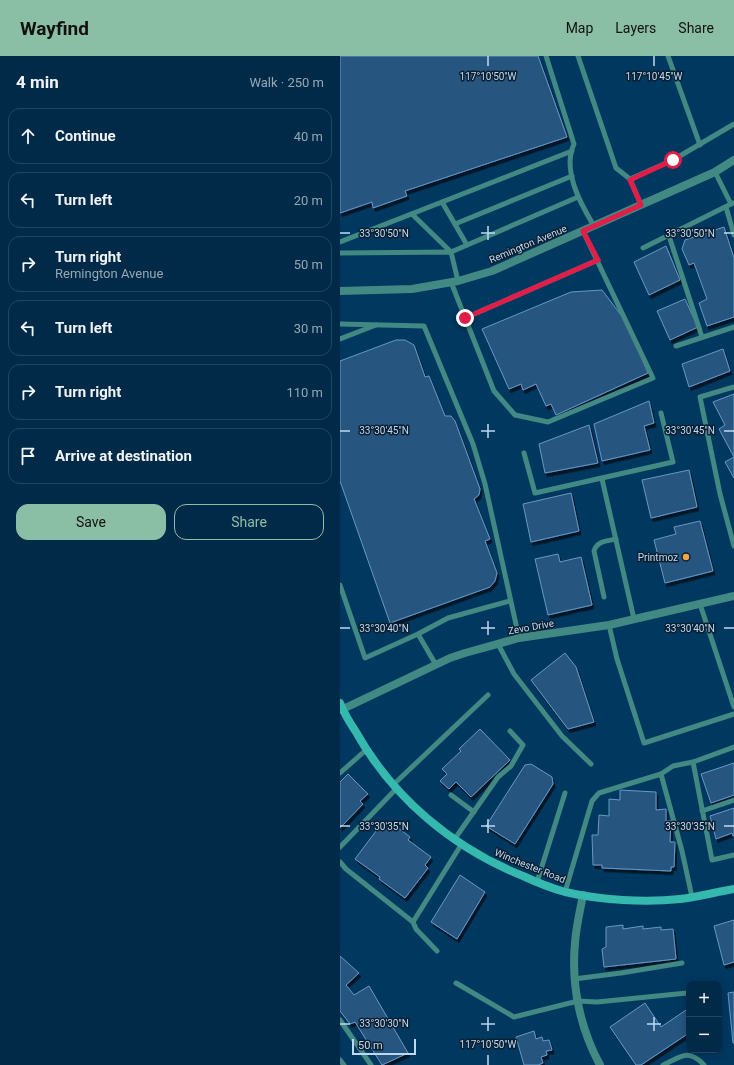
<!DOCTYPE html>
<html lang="en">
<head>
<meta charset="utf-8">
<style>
	:root { --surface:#002a48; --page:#0a324f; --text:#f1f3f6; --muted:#95a7b4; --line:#224660; --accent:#8abfa5 }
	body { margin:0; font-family:Roboto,sans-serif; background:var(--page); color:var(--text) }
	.controls { position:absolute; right:12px; bottom:12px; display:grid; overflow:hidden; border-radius:8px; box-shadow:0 2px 10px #0003 }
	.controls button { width:36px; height:36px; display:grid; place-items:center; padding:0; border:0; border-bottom:1px solid var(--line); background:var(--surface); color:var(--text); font:20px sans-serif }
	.scale { position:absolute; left:12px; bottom:10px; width:64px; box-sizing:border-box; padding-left:4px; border:2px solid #c0d9f2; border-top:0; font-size:11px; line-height:14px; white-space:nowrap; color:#c0d9f2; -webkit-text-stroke:3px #0a1f30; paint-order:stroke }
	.stop { position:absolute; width:12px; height:12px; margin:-9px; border:3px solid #e11d48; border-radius:50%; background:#fff }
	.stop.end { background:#e11d48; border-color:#fff; box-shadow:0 1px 4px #0008 }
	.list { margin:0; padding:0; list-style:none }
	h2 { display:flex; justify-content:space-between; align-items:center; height:52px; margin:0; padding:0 16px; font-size:17px }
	h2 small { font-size:13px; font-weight:400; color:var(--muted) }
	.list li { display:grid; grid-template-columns:26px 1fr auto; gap:12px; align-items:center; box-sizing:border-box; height:56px; margin:0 8px 8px; padding:0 8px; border:1px solid var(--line); border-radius:12px }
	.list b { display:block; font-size:15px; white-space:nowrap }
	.list p { margin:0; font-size:13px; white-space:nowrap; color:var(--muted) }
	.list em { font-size:13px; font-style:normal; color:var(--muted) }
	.actions { display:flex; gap:8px; padding:12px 16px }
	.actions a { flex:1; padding:9px 0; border:1px solid var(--accent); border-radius:12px; text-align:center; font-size:14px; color:var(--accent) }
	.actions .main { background:var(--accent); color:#111 }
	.icon { flex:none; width:22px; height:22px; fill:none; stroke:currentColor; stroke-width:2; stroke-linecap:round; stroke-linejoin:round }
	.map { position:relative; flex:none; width:394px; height:1009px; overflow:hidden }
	header { display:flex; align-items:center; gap:24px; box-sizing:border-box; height:56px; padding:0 20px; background:var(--accent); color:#111 }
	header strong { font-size:19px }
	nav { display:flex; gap:22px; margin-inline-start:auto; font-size:14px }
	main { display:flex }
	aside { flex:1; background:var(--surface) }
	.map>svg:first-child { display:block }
</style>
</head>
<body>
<header>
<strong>Wayfind</strong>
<nav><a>Map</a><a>Layers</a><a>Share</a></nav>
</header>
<main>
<aside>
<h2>4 min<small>Walk · 250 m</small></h2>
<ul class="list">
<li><svg class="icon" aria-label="ahead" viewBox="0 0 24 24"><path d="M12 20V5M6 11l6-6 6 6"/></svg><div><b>Continue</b></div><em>40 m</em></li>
<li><svg class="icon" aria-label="left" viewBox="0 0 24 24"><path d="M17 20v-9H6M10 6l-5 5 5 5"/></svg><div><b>Turn left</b></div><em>20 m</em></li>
<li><svg class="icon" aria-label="right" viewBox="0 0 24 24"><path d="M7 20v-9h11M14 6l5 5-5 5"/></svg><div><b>Turn right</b><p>Remington Avenue</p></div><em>50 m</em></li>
<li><svg class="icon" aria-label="left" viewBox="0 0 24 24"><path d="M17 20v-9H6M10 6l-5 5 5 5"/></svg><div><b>Turn left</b></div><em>30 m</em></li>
<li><svg class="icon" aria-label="right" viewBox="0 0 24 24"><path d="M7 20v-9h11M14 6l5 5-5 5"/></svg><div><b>Turn right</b></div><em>110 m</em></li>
<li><svg class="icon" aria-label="arrive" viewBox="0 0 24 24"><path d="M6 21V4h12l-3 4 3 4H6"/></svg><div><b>Arrive at destination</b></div></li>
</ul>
<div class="actions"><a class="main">Save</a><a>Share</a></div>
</aside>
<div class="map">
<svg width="394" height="1009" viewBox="0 0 394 1009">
	<defs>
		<filter id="shadow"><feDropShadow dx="2" dy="3.5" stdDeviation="0" flood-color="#0009"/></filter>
	</defs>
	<rect width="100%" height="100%" fill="#003860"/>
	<!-- building -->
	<g fill="#255680" stroke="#6698c6" filter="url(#shadow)">
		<path d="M0,0H198L227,81L65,135L67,140L33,152L32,146L0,157Z"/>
		<path d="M384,171L394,202V261L367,270L359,247L367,243L354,207L349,209L342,193L345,184Z"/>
		<path d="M326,190L340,224L309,239L294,206Z"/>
		<path d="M262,234L287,267L308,317L216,359L211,348L206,350L196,328L183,334L181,328L169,333L142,273L231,236Z"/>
		<path d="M345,243L358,271L330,284L317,255Z"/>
		<path d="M56,284H65L74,289L85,321L89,320L105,360H111L115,365L140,433L139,439L134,443L150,483L145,485L157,517L155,525L150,531L50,567L0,425V305Z"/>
		<path d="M383,293L390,315L349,331L342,308Z"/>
		<path d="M394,338V401L379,373L385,369L373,346Z"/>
		<path d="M309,345L314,367L304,370L310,394L262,405L254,368Z"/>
		<path d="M249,369L258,407L205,417L199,388Z"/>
		<path d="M394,401V422L385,406Z"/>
		<path d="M349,414L357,451L311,462L302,424Z"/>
		<path d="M231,437L239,475L191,486L183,448Z"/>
		<path d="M360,465L373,515L325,527L314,484L336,478L334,471Z"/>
		<path d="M218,498L220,506L241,501L252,549L208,559L195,503Z"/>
		<path d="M225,597L236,611L254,666L228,673L191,624Z"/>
		<path d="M140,673L170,704L131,741L116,726L109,733L100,725L107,718L102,713L121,695L119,693Z"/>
		<path d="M394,707V739L371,747L361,718Z"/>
		<path d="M191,708L212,721L213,728L175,788L146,770L185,709Z"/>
		<path d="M8,718L28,738L20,745L23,748L0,772V726Z"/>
		<path d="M280,734L316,736V754L326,753V765H331L330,786H335L334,811H331V815L262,812V809H253L252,779H258L259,759L269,760V743L280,744Z"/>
		<path d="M394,752V780H393L392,777L376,783L370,760Z"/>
		<path d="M49,765L70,781L68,784L91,801L85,809L88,812L65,842L39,823L40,821L15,803L39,771L42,774Z"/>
		<path d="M120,819L145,836L117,883L91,866Z"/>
		<path d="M394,864V906L384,909L374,870Z"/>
		<path d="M283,869V873L303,870V873L321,871V874L333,873L336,903L264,911L262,893L266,891V871Z"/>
		<path d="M0,900L19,917L6,929L14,939L29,930L68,997L42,1009L15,966L10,968L0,955Z"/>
		<path d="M394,936V987H393L388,937Z"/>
		<path d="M305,947L321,971L349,952V977L301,1009H296L270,971Z"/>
		<path d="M194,975L196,983L202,981L203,985L209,984L212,994L206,995L207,999L201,1001L203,1007L198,1009H184L176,981Z"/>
	</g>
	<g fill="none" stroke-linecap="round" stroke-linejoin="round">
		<!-- lane -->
		<g stroke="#418982" stroke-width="5">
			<path d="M206,0L234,88C222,114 240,147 254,170"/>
			<path d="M238,0L276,112L290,123"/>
			<path d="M328,0L360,89"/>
			<path d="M375,116L391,148L393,147"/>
			<path d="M102,146L127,189"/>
			<path d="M301,149L290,123L333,104L394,68"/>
			<path d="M386,151L394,179"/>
			<path d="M72,158L111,196L238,141"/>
			<path d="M115,168L232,120"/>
			<path d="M329,180L362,281"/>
			<path d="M0,186L232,95"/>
			<path d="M303,192L391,148"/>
			<path d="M0,197L111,196L118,225"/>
			<path d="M111,226L154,335L175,359L208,366L313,322L243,175"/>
			<path d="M125,262L258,204"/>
			<path d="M0,268L84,270L133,388L145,428L179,582"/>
			<path d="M0,283L36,269"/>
			<path d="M336,290L394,271"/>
			<path d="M394,331L360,341L380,438L394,490"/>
			<path d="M184,397L195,437L333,406L321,357"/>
			<path d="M262,423L294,563"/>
			<path d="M0,529L25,602L78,578L96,609"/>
			<path d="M264,541L254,495C257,485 267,485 276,483"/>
			<path d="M360,548L394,651"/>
			<path d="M269,569L277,603L304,687L394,658"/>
			<path d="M78,578L108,562L170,545"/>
			<path d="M158,588L174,618L222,680L251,708"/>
			<path d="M394,691L353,706L372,804L394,799"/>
			<path d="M0,717L26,694"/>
			<path d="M321,718L333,710L353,706"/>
			<path d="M53,729L148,639"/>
			<path d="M111,739L134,756"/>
			<path d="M362,755L394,744"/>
			<path d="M114,784L158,721L171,710L183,689L170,675"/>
			<path d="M0,791L56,733"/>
			<path d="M0,806L6,813L73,866L76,873L97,895"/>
			<path d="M197,826L225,737"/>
			<path d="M225,836L252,745L259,737L321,718L342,795L352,841"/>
			<path d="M73,866L121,789"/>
			<path d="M234,923L281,917L342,907"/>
			<path d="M116,927L174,961L238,945L257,946L347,937"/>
			<path d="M0,964L31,1009"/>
			<path d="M0,1004L4,1009"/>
			<path d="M323,1009C341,1001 348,992 364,1009"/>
		</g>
		<!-- street -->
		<g stroke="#418982" stroke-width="8">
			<path d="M0,235L72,233L118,225L152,215L375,116L394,104"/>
			<path d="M3,653L110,602L125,597L179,582L269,569L394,540"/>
			<path d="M243,839C240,855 236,871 235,887C231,929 240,972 260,1009"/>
		</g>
		<!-- secondary -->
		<path stroke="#35b8ad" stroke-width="8" d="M0,647C4,657 10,667 16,676C53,742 113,792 183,820C196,826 211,832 225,836C260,844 305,847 340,843C358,841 376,836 394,833"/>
	</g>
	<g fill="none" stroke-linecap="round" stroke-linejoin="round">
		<!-- route -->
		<path stroke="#e11d48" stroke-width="5" d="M125,262L258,204L243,175L301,149L290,124L333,104"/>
	</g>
	<!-- ticks -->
	<path fill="none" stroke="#c0d9f2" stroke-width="1.5" d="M148,0V10M314,0V10M148,170V184M0,177H10M141,177H155M384,177H394M148,368V382M0,375H10M141,375H155M384,375H394M148,565V579M0,572H10M141,572H155M384,572H394M148,763V777M0,770H10M141,770H155M384,770H394M148,961V975M314,961V975M0,968H10M141,968H155M307,968H321M148,999V1009"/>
	<!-- markers -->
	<circle fill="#f4a444" stroke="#0a1f30" stroke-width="1.5" cx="346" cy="501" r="4"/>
	<g text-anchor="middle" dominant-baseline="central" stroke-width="3" stroke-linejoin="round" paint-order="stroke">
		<!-- street labels -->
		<g font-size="10" fill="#c0d9f2" stroke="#0a1f30">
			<text transform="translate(188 188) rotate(-23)">Remington Avenue</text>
			<text transform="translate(191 571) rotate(-10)">Zevo Drive</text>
			<text transform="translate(190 810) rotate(22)">Winchester Road</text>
		</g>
		<!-- poi labels -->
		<g font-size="10" fill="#c0d9f2" stroke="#0a1f30" text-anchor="end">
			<text x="338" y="501">Printmoz</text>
		</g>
	</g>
	<g font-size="10" text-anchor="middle" fill="#c0d9f2" stroke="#0a1f30" stroke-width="3" stroke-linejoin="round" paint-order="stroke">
		<text x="148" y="24">117°10'50"W</text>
		<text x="314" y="24">117°10'45"W</text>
		<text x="44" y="181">33°30'50"N</text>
		<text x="350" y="181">33°30'50"N</text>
		<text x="44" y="378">33°30'45"N</text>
		<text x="350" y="378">33°30'45"N</text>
		<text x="44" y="576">33°30'40"N</text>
		<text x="350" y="576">33°30'40"N</text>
		<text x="44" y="774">33°30'35"N</text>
		<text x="350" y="774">33°30'35"N</text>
		<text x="44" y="971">33°30'30"N</text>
		<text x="148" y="992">117°10'50"W</text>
	</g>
</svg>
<div class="controls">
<button>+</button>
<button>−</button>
</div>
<div class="scale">50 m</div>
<div class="stop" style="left:333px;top:104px"></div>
<div class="stop end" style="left:125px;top:262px"></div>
</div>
</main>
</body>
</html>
